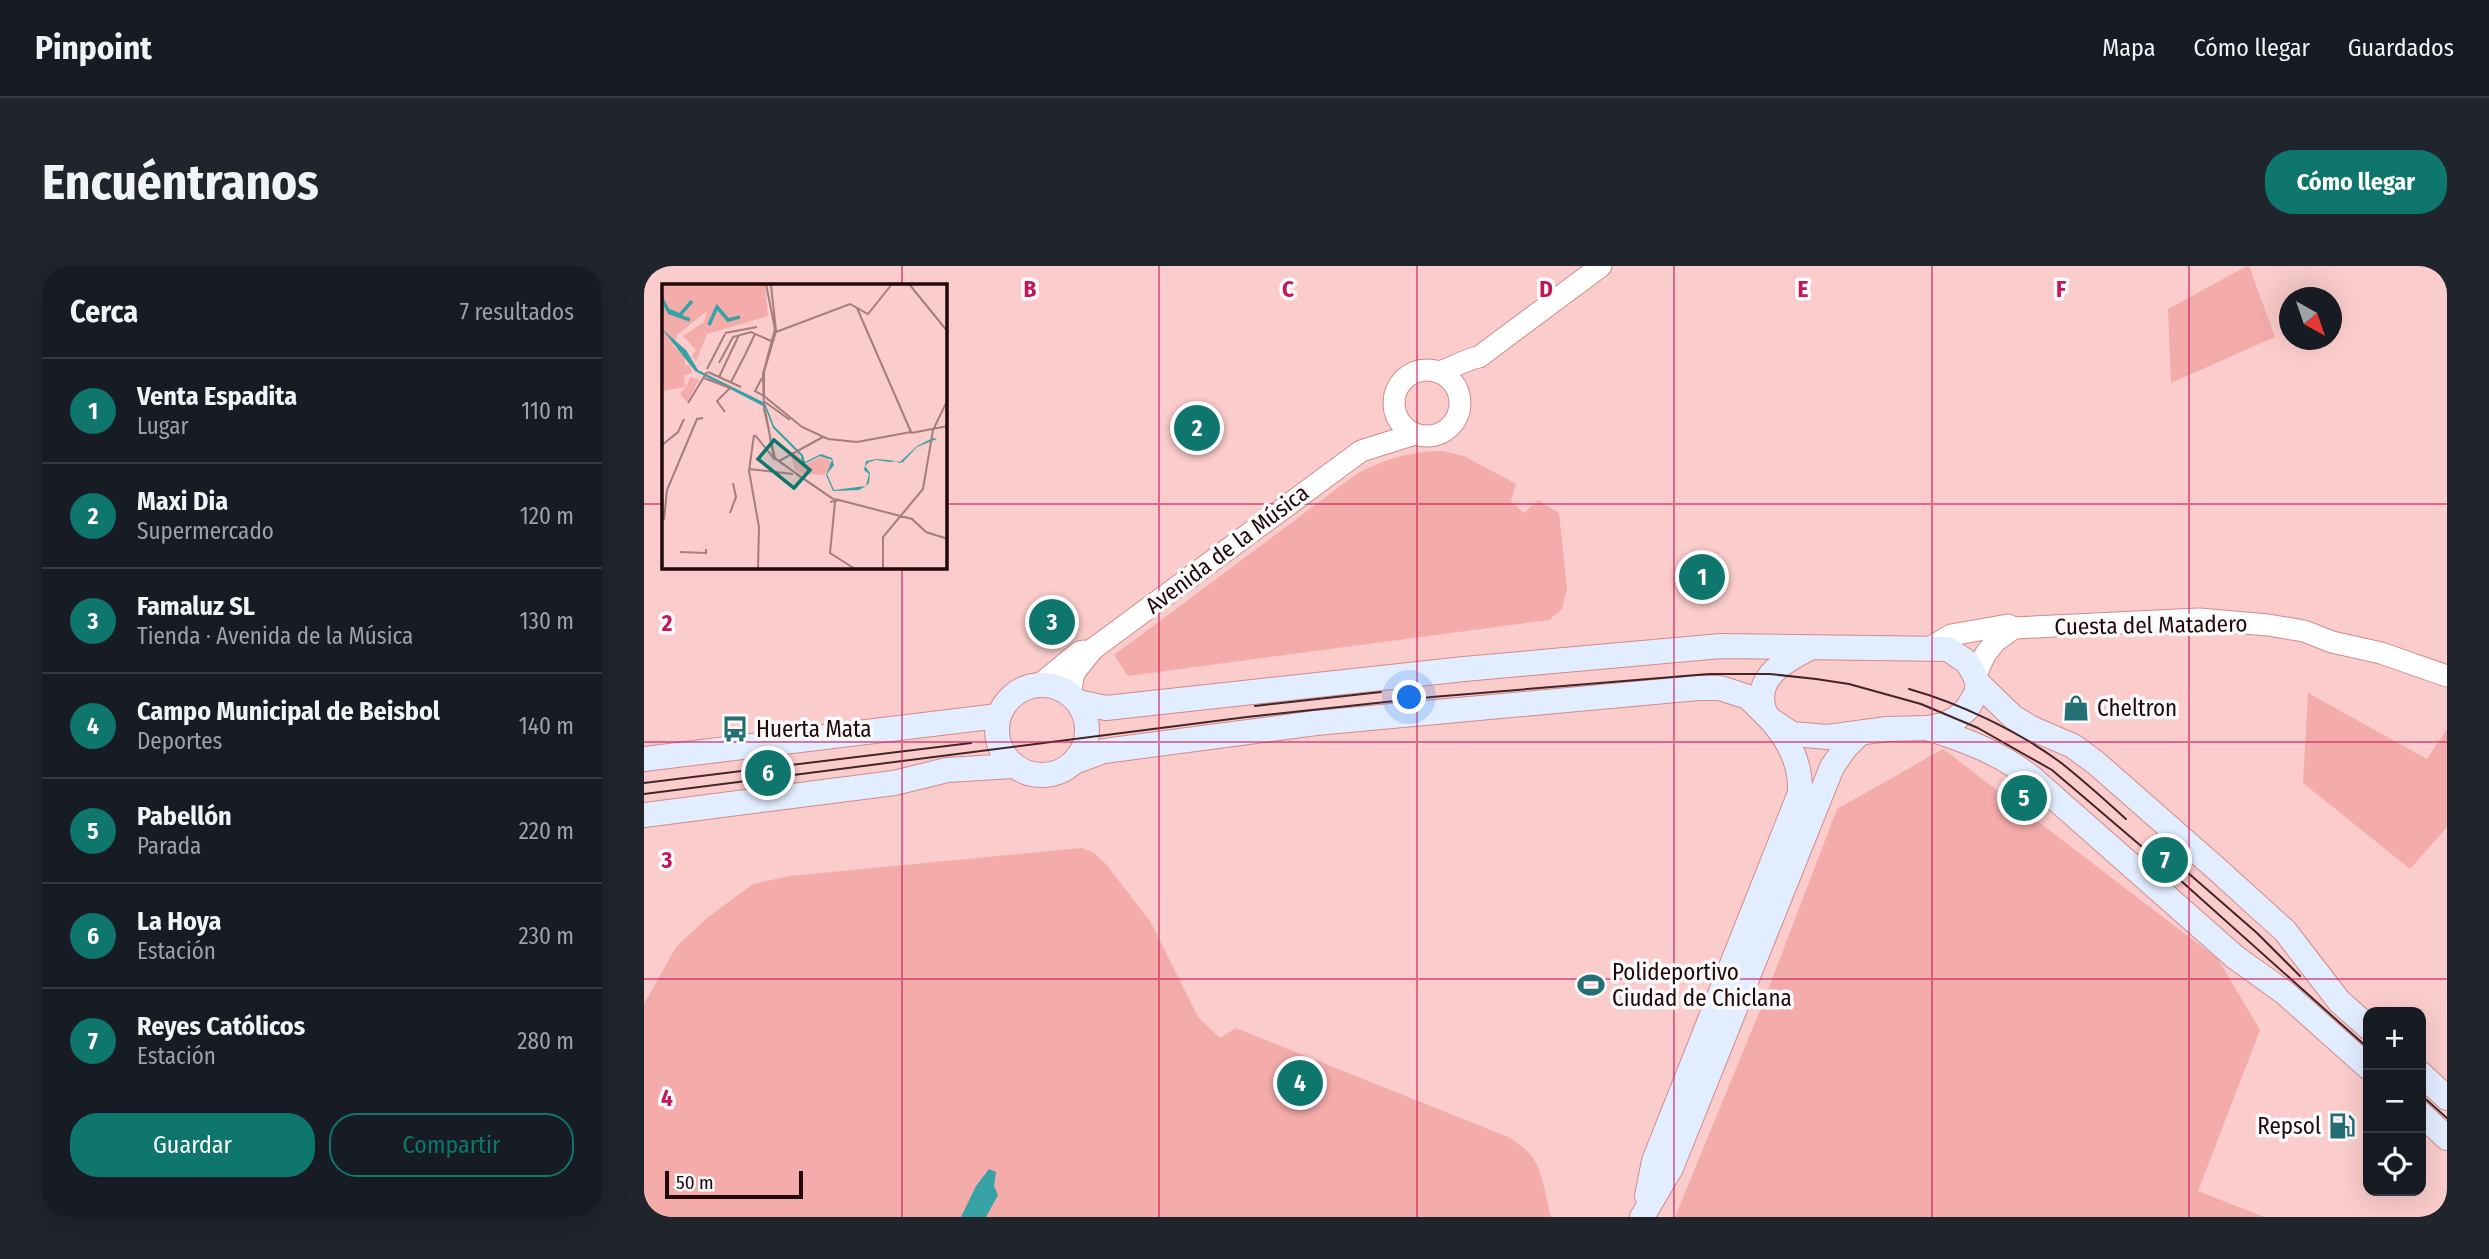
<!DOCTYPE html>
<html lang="es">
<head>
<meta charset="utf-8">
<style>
	:root { --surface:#171b24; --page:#20242c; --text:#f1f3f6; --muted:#9ea1a6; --line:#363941; --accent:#0f766e }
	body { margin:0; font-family:"Fira Sans Condensed",sans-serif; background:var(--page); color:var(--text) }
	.controls { position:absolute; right:21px; bottom:21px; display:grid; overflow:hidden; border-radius:14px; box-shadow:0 7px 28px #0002 }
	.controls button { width:63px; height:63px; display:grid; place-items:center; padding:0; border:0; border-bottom:2px solid var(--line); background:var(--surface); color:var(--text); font:35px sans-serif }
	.compass { position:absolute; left:1635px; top:21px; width:63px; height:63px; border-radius:50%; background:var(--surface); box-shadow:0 7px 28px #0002; rotate:140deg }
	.scale { position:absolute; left:21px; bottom:18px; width:138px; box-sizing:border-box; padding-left:7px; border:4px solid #22080a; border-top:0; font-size:19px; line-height:24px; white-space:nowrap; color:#22080a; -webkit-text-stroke:5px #fafafa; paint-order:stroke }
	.you { position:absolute; left:766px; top:432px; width:24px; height:24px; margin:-18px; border:5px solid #fff; border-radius:50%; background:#1a73e8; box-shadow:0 0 0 10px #1a73e833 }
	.badge { display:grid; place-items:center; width:46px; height:46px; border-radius:50%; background:var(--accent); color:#fff; font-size:23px; font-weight:700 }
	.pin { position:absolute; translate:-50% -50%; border:4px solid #fff; box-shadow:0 2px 7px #0006 }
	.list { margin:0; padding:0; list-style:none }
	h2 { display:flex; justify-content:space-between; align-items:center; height:91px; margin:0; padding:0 28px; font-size:30px }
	h2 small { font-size:23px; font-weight:400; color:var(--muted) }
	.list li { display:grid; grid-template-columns:46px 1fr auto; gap:21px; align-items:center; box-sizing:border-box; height:105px; padding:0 28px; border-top:2px solid var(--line) }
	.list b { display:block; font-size:26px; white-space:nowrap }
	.list p { margin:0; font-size:23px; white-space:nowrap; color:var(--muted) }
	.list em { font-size:23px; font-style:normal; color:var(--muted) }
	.actions { display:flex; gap:14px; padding:21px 28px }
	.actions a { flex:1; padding:16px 0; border:2px solid var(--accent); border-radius:28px; text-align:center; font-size:24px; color:var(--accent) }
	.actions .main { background:var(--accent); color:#fff }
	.icon { flex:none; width:38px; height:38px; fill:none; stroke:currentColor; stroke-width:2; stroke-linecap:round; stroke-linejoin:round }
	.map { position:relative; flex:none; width:1803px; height:951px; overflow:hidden; border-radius:28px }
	header { display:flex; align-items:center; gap:42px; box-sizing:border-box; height:98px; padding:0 35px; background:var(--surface); border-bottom:2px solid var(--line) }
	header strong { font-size:33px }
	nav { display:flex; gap:38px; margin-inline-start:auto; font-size:24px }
	.intro { display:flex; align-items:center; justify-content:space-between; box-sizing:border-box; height:168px; padding:0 42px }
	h1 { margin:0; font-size:49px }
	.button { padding:18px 32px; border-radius:28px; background:var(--accent); color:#fff; font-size:24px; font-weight:700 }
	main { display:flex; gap:42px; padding:0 42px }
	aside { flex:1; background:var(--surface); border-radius:28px; box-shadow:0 7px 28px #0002 }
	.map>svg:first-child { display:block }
</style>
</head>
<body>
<header>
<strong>Pinpoint</strong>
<nav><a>Mapa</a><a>Cómo llegar</a><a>Guardados</a></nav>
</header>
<div class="intro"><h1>Encuéntranos</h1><a class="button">Cómo llegar</a></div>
<main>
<aside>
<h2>Cerca<small>7 resultados</small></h2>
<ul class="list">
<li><span class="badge">1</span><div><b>Venta Espadita</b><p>Lugar</p></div><em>110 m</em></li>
<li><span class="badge">2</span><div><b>Maxi Dia</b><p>Supermercado</p></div><em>120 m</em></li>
<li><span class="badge">3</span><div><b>Famaluz SL</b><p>Tienda · Avenida de la Música</p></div><em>130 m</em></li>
<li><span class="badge">4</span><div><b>Campo Municipal de Beisbol</b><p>Deportes</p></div><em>140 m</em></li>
<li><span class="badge">5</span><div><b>Pabellón</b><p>Parada</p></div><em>220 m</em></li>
<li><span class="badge">6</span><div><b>La Hoya</b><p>Estación</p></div><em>230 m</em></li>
<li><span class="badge">7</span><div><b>Reyes Católicos</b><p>Estación</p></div><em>280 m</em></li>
</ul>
<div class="actions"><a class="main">Guardar</a><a>Compartir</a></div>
</aside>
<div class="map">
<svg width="1803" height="951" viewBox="0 0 1803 951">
	<rect width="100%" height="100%" fill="#facccb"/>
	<!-- green -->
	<g fill="#f4acab">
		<path d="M1603,0H1605L1631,71L1527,117L1524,43Z"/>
		<path d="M798,185L820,190L872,218L867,235L880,247L894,234L915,247L923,322L918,343L905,354L484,410L470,389L714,207C744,192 765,186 798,185Z"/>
		<path d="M1664,427L1783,493L1803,463V561L1766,603L1659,517Z"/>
		<path d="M1299,483L1574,693L1616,764L1554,925L1620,951H1031L1117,742L1193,543Z"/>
		<path d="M437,582L449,586L461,597L506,655L554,751L576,772L592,762L864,871C870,875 877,879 882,884C899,899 901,930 907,951H0V738L32,681L64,651L109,618L146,610Z"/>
	</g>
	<!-- water -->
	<path fill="#37a2a6" d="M345,903L352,906L350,920L354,929L342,951H317L332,920Z"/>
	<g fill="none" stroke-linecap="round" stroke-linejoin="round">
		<!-- tertiary casing -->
		<g stroke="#d28b8b" stroke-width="23">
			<g id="tertiary">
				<circle cx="783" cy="137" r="33"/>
				<path d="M795,106C809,102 822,93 835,91L957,0"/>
				<path d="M1287,381L1307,369L1364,359L1370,362L1555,353L1624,359L1660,365L1688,376L1737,387L1803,410"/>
				<path d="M1331,410L1342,387L1352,375L1370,362"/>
				<path d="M395,419L435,386L440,385"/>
				<path d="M426,428L430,407L449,383L717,185L771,168"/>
			</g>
		</g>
		<!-- secondary casing -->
		<g stroke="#d28b8b" stroke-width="26">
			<g id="secondary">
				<path d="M1334,417L1369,451L1387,462L1429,480L1452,497L1575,605L1641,665L1695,735L1724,761"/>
				<circle cx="398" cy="464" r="45"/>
				<path d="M1121,447C1108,412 1140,395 1166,382"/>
				<path d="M1283,462C1322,474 1356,487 1388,512L1591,691L1641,727L1724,801"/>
				<path d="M0,493L354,450"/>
				<path d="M430,496L460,485L672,457L1054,422H1076L1104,431L1127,454L1148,468L1184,471L1243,463L1283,462L1299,459L1313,452L1323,443L1332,428L1334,417L1329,406L1323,396L1304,383L1077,380L820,403L462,442L434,436"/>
				<path d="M0,549L250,517L303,504L369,500"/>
				<path d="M1777,808L1803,832"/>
				<path d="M1777,848L1803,872"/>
				<path d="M1003,930L1010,895L1156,527C1157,502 1148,479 1131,459"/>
				<path d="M998,951L1027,902L1188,501L1201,482L1216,467"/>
			</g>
		</g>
		<!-- tertiary -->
		<use href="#tertiary" stroke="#fff" stroke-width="21"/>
		<!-- secondary -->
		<use href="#secondary" stroke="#e2edff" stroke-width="24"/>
		<!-- tram -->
		<g stroke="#422527" stroke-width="2">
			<path d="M1265,423C1315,437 1374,465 1416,496C1439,514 1461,534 1482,553"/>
			<path d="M611,440L737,426"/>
			<path d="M0,517L327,477"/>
			<path d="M0,528L603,451L788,431L1065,408H1126L1172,413L1205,418L1277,438L1334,462L1408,504L1517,597L1724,782"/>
			<path d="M1535,599L1613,667L1656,710"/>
			<path d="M1777,829L1803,852"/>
		</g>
	</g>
	<!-- grid -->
	<path fill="none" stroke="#c2185b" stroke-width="2" stroke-opacity="0.55" d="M258,0V19M515,0V951M773,0V951M1030,0V951M1288,0V951M1545,0V951M0,238H19M301,238H1803M258,301V951M0,476H1803M0,713H1803"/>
	<!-- icons -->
	<defs>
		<g id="shop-bare" transform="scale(2.1)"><path d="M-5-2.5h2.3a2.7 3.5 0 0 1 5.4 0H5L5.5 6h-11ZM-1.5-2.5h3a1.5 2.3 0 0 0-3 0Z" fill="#246f73" stroke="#fafafa" stroke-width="2.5" paint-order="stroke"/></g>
		<g id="bus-bare" transform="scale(2.1)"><path d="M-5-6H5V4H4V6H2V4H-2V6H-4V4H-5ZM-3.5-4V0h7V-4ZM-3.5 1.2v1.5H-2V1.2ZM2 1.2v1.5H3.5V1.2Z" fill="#246f73" stroke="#fafafa" stroke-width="2.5" paint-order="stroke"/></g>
		<g id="stadium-bare" transform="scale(2.1)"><path d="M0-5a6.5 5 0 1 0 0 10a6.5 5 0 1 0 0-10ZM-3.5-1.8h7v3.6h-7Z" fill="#246f73" stroke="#fafafa" stroke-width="2.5" paint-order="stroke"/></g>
		<g id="fuel-bare" transform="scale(2.1)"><path d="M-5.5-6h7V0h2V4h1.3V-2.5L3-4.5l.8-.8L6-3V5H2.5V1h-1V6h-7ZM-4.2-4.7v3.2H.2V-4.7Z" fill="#246f73" stroke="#fafafa" stroke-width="2.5" paint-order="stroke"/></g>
	</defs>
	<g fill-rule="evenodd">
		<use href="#shop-bare" x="1432" y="442"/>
		<use href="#bus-bare" x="91" y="463"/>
		<use href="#stadium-bare" x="947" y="719"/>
		<use href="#fuel-bare" x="1698" y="860"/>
	</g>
	<g text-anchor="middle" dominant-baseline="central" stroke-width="7" stroke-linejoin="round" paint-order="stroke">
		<!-- street labels -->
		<g font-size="23" fill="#22080a" stroke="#fafafa">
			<text transform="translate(583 283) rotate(-37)">Avenida de la Música</text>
			<text transform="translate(1507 359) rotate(-1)">Cuesta del Matadero</text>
		</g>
		<!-- poi labels -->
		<g font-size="23" fill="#22080a" stroke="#fafafa" text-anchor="start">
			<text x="1453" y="442">Cheltron</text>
			<text x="112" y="463">Huerta Mata</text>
			<text x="968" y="706">Polideportivo<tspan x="968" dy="26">Ciudad de Chiclana</tspan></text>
			<text x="1677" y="860" text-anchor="end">Repsol</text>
		</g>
	</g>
	<!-- overview -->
	<g transform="translate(18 18)">
		<rect width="285" height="285" fill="#facccb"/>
		<path d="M0,0H103L106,32L45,50L34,77L30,72L34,66L21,52L42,38L45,27L15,51L11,62L23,72V81H28L30,89L23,91L22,97L24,103L28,93L37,96L25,118L18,110L24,103L0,107ZM135,167L142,181L162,171L171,180L162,191L140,190L133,186L129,172Z" fill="#f4acab"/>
		<path d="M0,45L24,66L36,86L103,119L112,142L141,171L143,178L159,170L170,174L172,181L165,190L172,206L204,202L207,190L202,186L204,177L215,175L234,177L238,178L255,162L271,154L275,155L255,163L241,178L237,179L234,177L228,178L214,176L207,178L203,182L208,189L207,199L204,202L197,206L171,207L164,191L170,176L158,172L140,181L139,172L111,144L103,123L33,87Z" fill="#37a2a6"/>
		<path fill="none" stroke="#37a2a6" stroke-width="3.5" d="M0,15L6,26L18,31L30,17M6,28L28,36M47,41L55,23L66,36L78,33"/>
		<path fill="none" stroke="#a47e7e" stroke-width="2" d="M104,0L113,45L101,90L102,125L113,174L142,195M247,0L286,48M195,24L249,148M114,48L188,20L206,30L230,0M63,49L95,43M83,71L93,50M57,79L71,53L89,48L109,57M45,85L63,50M46,88L79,103M57,93L77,51M42,94L68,104L55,117L63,128M100,94L93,107L102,112M69,98L83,71M102,112V88L114,47L109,1M102,112L140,143L166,155L195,158M103,118L128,136M26,119L45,88M103,125L112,175M249,149L286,142M92,151L87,187L97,243L96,285M93,151L113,176M195,158L249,148M0,161L16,148L22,135M112,174L174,217L168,218M117,177L161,153M87,185L131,190M134,190L168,213M173,215L250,235L264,248L286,255M173,218L168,269L193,285M68,229L74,213L71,199M2,236L5,206L35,135L41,134M18,268L44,269V265M221,285V253L261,205L271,146L286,115"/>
		<path fill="#0f766e" fill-opacity="0.15" stroke="#0f766e" stroke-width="3.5" d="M112,156L148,186L132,204L96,175Z"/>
		<rect width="285" height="285" fill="none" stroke="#22080a" stroke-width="3.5"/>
	</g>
	<g font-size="23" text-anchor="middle" font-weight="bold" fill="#c2185b" stroke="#fafafa" stroke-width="7" stroke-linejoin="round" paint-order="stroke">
		<text x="386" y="31">B</text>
		<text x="644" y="31">C</text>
		<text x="902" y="31">D</text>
		<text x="1159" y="31">E</text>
		<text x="1417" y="31">F</text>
		<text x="23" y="365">2</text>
		<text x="23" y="602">3</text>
		<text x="23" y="840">4</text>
	</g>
</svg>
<div class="controls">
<button>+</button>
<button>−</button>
<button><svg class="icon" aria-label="locate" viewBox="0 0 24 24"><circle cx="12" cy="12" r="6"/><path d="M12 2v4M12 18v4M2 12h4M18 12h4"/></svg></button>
</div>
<svg class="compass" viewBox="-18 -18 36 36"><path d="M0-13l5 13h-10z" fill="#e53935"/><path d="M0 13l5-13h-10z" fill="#9ea1a6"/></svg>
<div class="scale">50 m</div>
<div class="you"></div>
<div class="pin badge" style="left:1058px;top:311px">1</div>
<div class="pin badge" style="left:553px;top:162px">2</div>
<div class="pin badge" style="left:408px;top:356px">3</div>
<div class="pin badge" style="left:656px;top:817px">4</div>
<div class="pin badge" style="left:1380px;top:532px">5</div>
<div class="pin badge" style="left:124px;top:507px">6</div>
<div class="pin badge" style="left:1521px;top:594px">7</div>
</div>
</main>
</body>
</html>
